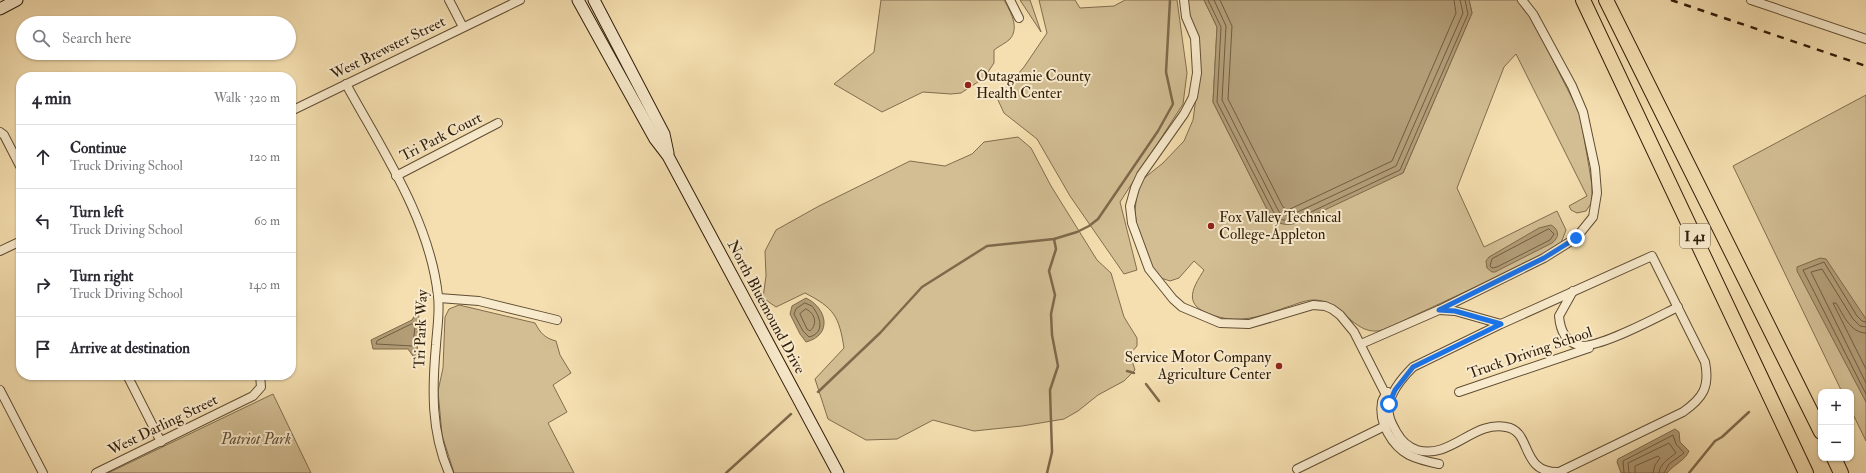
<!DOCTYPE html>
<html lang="en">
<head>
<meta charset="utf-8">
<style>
	:root { --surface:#fff; --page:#f2f2f3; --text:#2b2b33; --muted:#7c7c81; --line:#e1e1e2 }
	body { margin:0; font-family:"IM FELL Double Pica",serif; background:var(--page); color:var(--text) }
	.controls { position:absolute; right:12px; bottom:12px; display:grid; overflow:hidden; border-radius:8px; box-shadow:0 1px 3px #0004 }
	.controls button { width:36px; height:36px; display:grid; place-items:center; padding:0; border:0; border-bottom:1px solid var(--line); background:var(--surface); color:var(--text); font:20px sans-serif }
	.stop { position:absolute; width:12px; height:12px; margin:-9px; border:3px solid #1a73e8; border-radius:50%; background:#fff }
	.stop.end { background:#1a73e8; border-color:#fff; box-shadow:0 1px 4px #0008 }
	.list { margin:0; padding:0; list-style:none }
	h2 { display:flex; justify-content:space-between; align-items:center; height:52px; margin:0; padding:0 16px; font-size:17px }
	h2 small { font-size:13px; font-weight:400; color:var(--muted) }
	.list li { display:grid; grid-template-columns:26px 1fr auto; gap:12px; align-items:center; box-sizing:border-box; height:64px; padding:0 16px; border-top:1px solid var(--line) }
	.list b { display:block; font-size:15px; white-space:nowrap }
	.list p { margin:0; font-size:13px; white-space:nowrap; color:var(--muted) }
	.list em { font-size:13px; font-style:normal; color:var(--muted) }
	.icon { flex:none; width:22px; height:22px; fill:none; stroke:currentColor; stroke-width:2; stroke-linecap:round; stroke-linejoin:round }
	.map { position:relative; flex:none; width:1866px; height:473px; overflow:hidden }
	.search { position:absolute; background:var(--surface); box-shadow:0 1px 3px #0004; left:16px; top:16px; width:280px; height:44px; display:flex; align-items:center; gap:10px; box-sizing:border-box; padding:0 14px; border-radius:22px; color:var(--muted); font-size:15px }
	.panel { position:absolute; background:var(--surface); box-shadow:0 1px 3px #0004; left:16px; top:72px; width:280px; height:308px; border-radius:16px }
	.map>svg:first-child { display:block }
</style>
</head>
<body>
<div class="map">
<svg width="1866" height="473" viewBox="0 0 1866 473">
	<rect width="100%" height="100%" fill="#f5dfb0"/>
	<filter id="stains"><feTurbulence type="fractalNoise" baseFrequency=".005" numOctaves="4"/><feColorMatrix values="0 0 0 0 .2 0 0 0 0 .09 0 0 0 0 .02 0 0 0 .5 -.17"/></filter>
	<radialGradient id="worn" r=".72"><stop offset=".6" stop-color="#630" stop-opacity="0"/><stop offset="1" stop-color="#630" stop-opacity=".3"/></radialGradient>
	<!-- green -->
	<g fill="#d3be94" stroke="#816d4e">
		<path d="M881,0H1004C1010,11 1020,27 1010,39C1006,43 999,46 994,50V63L984,78L961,93L951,94L923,92L882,112L834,84L874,52Z"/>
		<path d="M1020,0H1030L1041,32Z"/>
		<path d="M1039,0H1075L1080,8L1114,6L1125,0H1177L1187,73L1183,104L1120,202L1137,270L1124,274L1070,196L1037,139L1004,113L997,98L1024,67L1047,33Z"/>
		<path d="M1187,0H1204L1217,27L1213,102L1270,215L1276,222L1403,173L1472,13L1469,0H1518L1531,17L1580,114L1592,185V202L1586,211L1577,213L1571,210L1569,206L1587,196L1516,54L1504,67L1457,188L1484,247L1557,211L1566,230L1561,243L1546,254L1394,325C1389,327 1382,331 1377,331C1354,333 1342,303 1317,300C1307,299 1297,304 1287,307C1256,318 1234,326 1203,311C1183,301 1196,283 1204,270L1194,261L1179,278L1170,281L1158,277L1151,266L1137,228L1135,211L1137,192L1143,179L1163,163L1184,141L1193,120L1200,68Z"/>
		<path d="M1866,95V441L1851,410V392H1842L1733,166Z"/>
		<path d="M1018,137L1031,148L1051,186L1097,260L1111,273L1124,317L1137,338V346L1130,354L1135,370L1124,381L1098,395L1078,411L1064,419L1022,426L974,431L933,420L897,439L866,440L828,419L815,379L844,348C839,316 834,308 805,293L776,307L763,298L766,276L765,251L776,230L819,206L910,161L945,166L972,154L984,142Z"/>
		<path d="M459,305L535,323C541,334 545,338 556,341L560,355L571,373L553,385L567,412L548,423L574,473H454L442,435L438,391L443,368L445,317L449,309Z"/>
		<path d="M273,394L311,473H108Z"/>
	</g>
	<!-- water -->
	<g fill="#b29d77" stroke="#7e694b">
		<path d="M1204,0H1469L1472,13L1403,173L1297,223C1286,226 1278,225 1270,215L1213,102L1217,27Z"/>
		<path d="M1551,225C1560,230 1559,238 1552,243L1495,272H1492L1487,268L1486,261L1489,257L1539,228Z"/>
		<path d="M1820,258L1826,259L1866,319V402L1797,271V267Z"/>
		<path d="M806,298C827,308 833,335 806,342L800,334L790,314L792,306Z"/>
		<path d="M417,311H419L417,356H413L408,349H373L371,340L412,320Z"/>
		<path d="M1675,429L1679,432L1680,442L1689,451C1685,461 1674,464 1667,473H1621L1617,462L1618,459Z"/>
	</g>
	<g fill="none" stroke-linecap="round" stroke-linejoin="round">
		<!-- shore -->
		<g stroke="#705c40" stroke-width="1">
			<path d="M1208,0L1221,27L1217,102L1274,213C1280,221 1287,222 1296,219L1400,170L1468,14L1465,0"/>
			<path d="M1214,0L1226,26L1222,100L1278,210L1281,214L1289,216L1396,166L1463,13L1460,0"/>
			<path d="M1220,0L1232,26L1228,99L1283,207L1288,210L1392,161L1456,13L1454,0"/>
			<path d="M1549,229L1554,234L1550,240L1497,267L1492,268L1490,266L1492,259Z"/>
			<path d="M805,303L812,306C820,316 826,333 809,337L803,331L794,314L796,309Z"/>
			<path d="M806,309C815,313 818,324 810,331L807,329L800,314Z"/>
			<path d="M1866,322L1862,321L1857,316L1824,262L1803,270L1866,394"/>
			<path d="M412,324L415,326L413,346L376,344L377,341Z"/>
			<path d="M1866,327L1860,326L1853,319L1822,269L1811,272L1866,383"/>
			<path d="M1866,333C1850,333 1843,314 1836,303H1833L1866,369"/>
			<path d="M1624,473L1623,461L1673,435L1676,444L1684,453L1669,464L1664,473"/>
			<path d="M1629,473L1628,463L1669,443L1676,453C1669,459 1660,463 1659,473"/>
			<path d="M1635,473V466L1658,456L1660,458L1655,465L1653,473"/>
		</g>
		<!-- stream -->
		<g stroke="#7e694b" stroke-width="2.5">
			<path d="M1127,371L1134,373"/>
			<path d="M1146,384L1159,401"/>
			<path d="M818,392L880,333L922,287L987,246L1054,239L1077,232L1089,226L1098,219L1158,131L1173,104L1166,72L1170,0"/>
			<path d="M726,473L791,414"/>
			<path d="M1047,473L1052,452L1050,390L1058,366L1052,335L1051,314L1055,295L1049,271L1056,249L1054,239"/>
			<path d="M1689,473L1715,441L1722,437L1749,412"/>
		</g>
		<!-- minor casing -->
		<g stroke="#604d33" stroke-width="10">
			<g id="minor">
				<path d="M449,0L463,27"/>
				<path d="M1010,0L1019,18"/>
				<path d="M1184,0L1186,17L1195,38L1197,73L1193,97L1184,114L1141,175L1135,188L1130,206L1132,223L1149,269L1173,299L1182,307L1220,323L1249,324L1313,305L1325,306L1332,309L1340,315L1354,332L1386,395"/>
				<path d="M1751,0L1866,39"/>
				<path d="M346,84C382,150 430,220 438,296C440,312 437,329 436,345C432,389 431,432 449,473"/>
				<path d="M291,111L520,0"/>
				<path d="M0,132L4,135L21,168"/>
				<path d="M396,176L498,123"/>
				<path d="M0,251L21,241"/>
				<path d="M1573,291L1559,316C1560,328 1564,341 1578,345C1595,351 1659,316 1678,307"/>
				<path d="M439,298L479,301L557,320"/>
				<path d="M1439,310L1455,311L1501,324L1652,256L1705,362C1710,387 1703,398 1683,412L1559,472C1519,473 1533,431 1506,427C1474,420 1450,460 1417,450C1408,447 1402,442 1397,433C1392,424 1387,416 1389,405C1391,391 1403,377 1413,367L1501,324"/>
				<path d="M1361,344L1439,310L1544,258L1576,238L1593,217L1597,193L1595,168L1583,112L1572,86L1533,14L1522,0"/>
				<path d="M127,375L161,442"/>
				<path d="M0,390L43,473"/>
				<path d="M1388,392C1386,395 1382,399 1382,402C1378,422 1392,446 1409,455C1419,460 1429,462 1439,464"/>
				<path d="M1459,392L1589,348"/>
				<path d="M1297,469L1385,426"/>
				<path d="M96,473L253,396L261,387L260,375"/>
			</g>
		</g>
		<!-- secondary casing -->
		<g stroke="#2f1c09" stroke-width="13">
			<g id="secondary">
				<path d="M578,0L655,139L668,156L838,473"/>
				<path d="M594,0L664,134L668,153"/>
				<path d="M0,9L17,0"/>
			</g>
		</g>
		<!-- motorway casing -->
		<g stroke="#2f1c09" stroke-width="16">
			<g id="motorway">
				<path d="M1583,0L1806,473"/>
				<path d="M1606,0L1821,432"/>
				<path d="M1834,458L1841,473"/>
			</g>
		</g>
		<!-- minor -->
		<use href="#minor" stroke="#f8eacc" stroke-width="8"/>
		<!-- secondary -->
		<use href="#secondary" stroke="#f8eacc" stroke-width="11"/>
		<!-- motorway -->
		<use href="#motorway" stroke="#f5dfb0" stroke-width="14"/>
		<!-- rail -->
		<path stroke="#2f1c09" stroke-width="2.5" stroke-dasharray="7 7" stroke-linecap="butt" d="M1671,0L1866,66"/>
	</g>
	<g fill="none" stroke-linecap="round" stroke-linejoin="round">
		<!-- route -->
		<path stroke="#1a73e8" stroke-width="5" d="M1389,404L1395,390L1413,367L1501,324L1455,311L1439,310L1544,258L1576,238"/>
	</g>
	<!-- markers -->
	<g fill="#8f2418" stroke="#f8eacc" stroke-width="1.5">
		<circle cx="968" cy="85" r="4"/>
		<circle cx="1211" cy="226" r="4"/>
		<circle cx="1279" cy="366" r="4"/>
	</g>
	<g text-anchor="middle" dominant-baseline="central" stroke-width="4" stroke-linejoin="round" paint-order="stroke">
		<!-- shield labels -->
		<rect fill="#f8eacc" stroke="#6b5a44" stroke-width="1" x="1680" y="224" width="30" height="24" rx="3"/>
		<g font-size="14" font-weight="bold" fill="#2f1c09">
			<text x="1695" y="236">I 41</text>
		</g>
		<!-- street labels -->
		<g font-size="15" fill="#2f1c09" stroke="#f8eacc">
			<text transform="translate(388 48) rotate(-26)">West Brewster Street</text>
			<text transform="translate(441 137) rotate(-27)">Tri Park Court</text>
			<text transform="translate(766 307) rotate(62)">North Bluemound Drive</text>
			<text transform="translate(421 329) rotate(-88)">Tri Park Way</text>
			<text transform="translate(1530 353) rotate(-19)">Truck Driving School</text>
			<text transform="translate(163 425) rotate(-26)">West Darling Street</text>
		</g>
		<!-- poi labels -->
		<g font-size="15" fill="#2f1c09" stroke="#f8eacc" text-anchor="start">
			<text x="976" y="76">Outagamie County<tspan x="976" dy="17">Health Center</tspan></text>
			<text x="1219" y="217">Fox Valley Technical<tspan x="1219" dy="17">College-Appleton</tspan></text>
			<text x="1271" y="357" text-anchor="end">Service Motor Company<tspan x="1271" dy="17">Agriculture Center</tspan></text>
		</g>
		<!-- park labels -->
		<g font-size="15" font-style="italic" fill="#604d33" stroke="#f8eacc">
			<text x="256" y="439">Patriot Park</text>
		</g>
	</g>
	<rect width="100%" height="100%" filter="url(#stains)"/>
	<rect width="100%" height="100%" fill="url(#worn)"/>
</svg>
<div class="controls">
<button>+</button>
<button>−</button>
</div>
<div class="stop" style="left:1389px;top:404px"></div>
<div class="stop end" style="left:1576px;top:238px"></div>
<div class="search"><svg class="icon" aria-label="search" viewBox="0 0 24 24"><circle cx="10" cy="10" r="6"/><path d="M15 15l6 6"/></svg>Search here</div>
<section class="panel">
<h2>4 min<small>Walk · 320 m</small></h2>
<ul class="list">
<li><svg class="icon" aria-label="ahead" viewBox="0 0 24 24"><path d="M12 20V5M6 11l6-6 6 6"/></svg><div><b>Continue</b><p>Truck Driving School</p></div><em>120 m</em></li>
<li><svg class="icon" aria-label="left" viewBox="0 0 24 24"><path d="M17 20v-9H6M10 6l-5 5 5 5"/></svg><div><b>Turn left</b><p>Truck Driving School</p></div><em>60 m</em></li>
<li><svg class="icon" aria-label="right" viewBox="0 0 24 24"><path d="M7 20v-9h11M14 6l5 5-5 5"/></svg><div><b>Turn right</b><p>Truck Driving School</p></div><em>140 m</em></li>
<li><svg class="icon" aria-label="arrive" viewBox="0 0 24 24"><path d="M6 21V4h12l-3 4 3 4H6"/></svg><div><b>Arrive at destination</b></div></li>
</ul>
</section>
</div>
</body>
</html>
